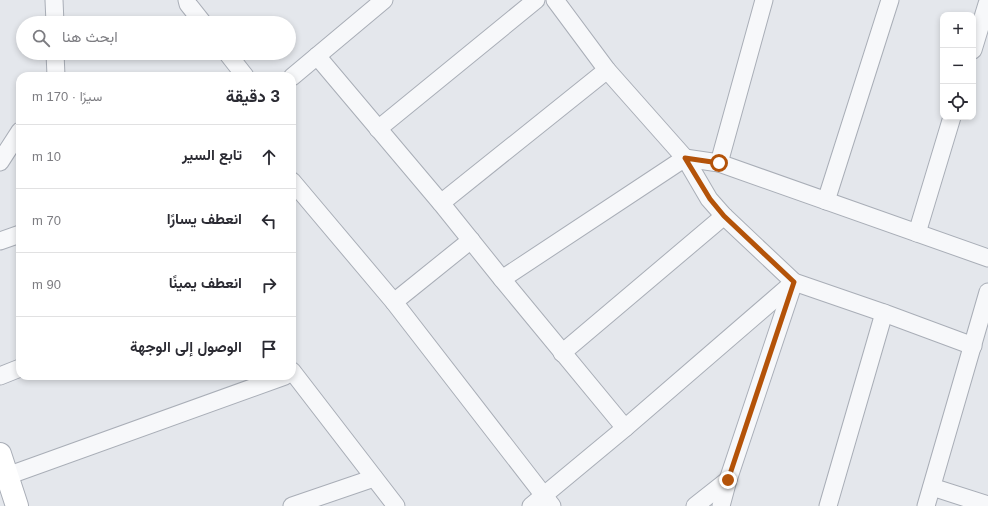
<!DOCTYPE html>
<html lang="ar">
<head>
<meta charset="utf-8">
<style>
	:root { --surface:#fff; --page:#f2f2f3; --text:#2b2b33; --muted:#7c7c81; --line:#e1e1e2 }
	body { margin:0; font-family:Helvetica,Vazirmatn,sans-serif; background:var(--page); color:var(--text); direction:rtl }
	.controls { position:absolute; right:12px; top:12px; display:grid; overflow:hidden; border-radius:8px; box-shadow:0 2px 6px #0003 }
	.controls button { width:36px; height:36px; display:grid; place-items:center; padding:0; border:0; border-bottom:1px solid var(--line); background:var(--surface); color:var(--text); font:20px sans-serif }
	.stop { position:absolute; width:12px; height:12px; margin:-9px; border:3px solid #b45309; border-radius:50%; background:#fff }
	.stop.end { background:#b45309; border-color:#fff; box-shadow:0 1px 4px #0008 }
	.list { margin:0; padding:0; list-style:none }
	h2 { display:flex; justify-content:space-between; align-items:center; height:52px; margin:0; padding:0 16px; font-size:17px }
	h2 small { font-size:13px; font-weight:400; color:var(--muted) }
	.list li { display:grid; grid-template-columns:26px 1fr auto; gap:12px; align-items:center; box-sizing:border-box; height:64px; padding:0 16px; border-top:1px solid var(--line) }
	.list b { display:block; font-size:15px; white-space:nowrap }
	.list em { font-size:13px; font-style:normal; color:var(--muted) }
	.icon { flex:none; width:22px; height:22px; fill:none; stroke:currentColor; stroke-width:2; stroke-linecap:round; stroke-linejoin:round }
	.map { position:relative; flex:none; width:988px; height:506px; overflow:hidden; direction:ltr }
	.search { position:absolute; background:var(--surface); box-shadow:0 2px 6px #0003; left:16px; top:16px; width:280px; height:44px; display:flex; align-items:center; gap:10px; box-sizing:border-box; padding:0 14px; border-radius:22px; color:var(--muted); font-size:15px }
	.panel { position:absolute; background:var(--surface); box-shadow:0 2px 6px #0003; left:16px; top:72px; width:280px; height:308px; border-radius:12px; direction:rtl }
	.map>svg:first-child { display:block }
</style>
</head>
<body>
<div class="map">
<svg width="988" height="506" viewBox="0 0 988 506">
	<rect width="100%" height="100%" fill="#e4e7ec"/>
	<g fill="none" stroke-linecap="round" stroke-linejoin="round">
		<!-- street casing -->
		<g stroke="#a9aeb7" stroke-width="19">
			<g id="street">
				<path d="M54,0L55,23"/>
				<path d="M187,0L188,4L203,23"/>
				<path d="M555,0L607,70L685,158L709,199L724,216L794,282L884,313L973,346"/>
				<path d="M973,50L987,4"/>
				<path d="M55,53L56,76"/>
				<path d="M227,53L245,76"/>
				<path d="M317,56L441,203L502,279L625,428"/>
				<path d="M292,77L384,0"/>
				<path d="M378,129L536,0"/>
				<path d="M0,162L20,131"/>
				<path d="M719,163L764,0"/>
				<path d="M292,181L394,302L552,506"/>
				<path d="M826,201L890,0"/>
				<path d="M441,203L607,70"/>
				<path d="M917,233L952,117"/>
				<path d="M0,241L20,234"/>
				<path d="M502,279L685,158L719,163L988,258"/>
				<path d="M394,302L471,240"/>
				<path d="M562,353L724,216"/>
				<path d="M292,371L396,506"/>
				<path d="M0,376L20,368"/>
				<path d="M7,476L285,376"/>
				<path d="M932,487L988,505"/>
				<path d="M292,506L374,478"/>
				<path d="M531,506L625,428L794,282"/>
				<path d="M695,506L728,480"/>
				<path d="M721,506L728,480L794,282"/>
				<path d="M828,506L884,313"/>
				<path d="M926,506L988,292"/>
			</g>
		</g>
		<!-- secondary casing -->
		<g stroke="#a9aeb7" stroke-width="24">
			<path id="secondary" d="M0,454L17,506"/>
		</g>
		<!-- street -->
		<use href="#street" stroke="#f7f8fa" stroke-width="17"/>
		<!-- secondary -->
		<use href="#secondary" stroke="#fff" stroke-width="22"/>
	</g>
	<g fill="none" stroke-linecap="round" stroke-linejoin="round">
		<!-- route -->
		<path stroke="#b45309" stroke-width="5" d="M719,163L685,158L710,199L724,216L794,282L728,480"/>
	</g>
</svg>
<div class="controls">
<button>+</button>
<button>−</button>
<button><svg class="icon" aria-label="locate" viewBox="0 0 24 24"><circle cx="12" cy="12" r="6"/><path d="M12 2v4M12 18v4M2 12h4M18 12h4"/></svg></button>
</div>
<div class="stop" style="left:719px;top:163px"></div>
<div class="stop end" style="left:728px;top:480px"></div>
<div class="search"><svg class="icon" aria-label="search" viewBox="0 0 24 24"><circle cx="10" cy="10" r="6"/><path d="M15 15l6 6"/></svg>ابحث هنا</div>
<section class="panel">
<h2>3 دقيقة<small>سيرًا · 170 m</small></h2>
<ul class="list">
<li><svg class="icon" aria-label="ahead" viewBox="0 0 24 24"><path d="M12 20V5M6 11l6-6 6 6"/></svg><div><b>تابع السير</b></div><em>10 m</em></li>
<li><svg class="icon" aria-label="left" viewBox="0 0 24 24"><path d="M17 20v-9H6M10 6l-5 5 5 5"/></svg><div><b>انعطف يسارًا</b></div><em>70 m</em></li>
<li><svg class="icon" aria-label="right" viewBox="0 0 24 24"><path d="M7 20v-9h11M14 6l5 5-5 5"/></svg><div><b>انعطف يمينًا</b></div><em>90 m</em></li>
<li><svg class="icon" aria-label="arrive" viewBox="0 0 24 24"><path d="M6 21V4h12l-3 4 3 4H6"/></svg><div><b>الوصول إلى الوجهة</b></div></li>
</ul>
</section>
</div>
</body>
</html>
